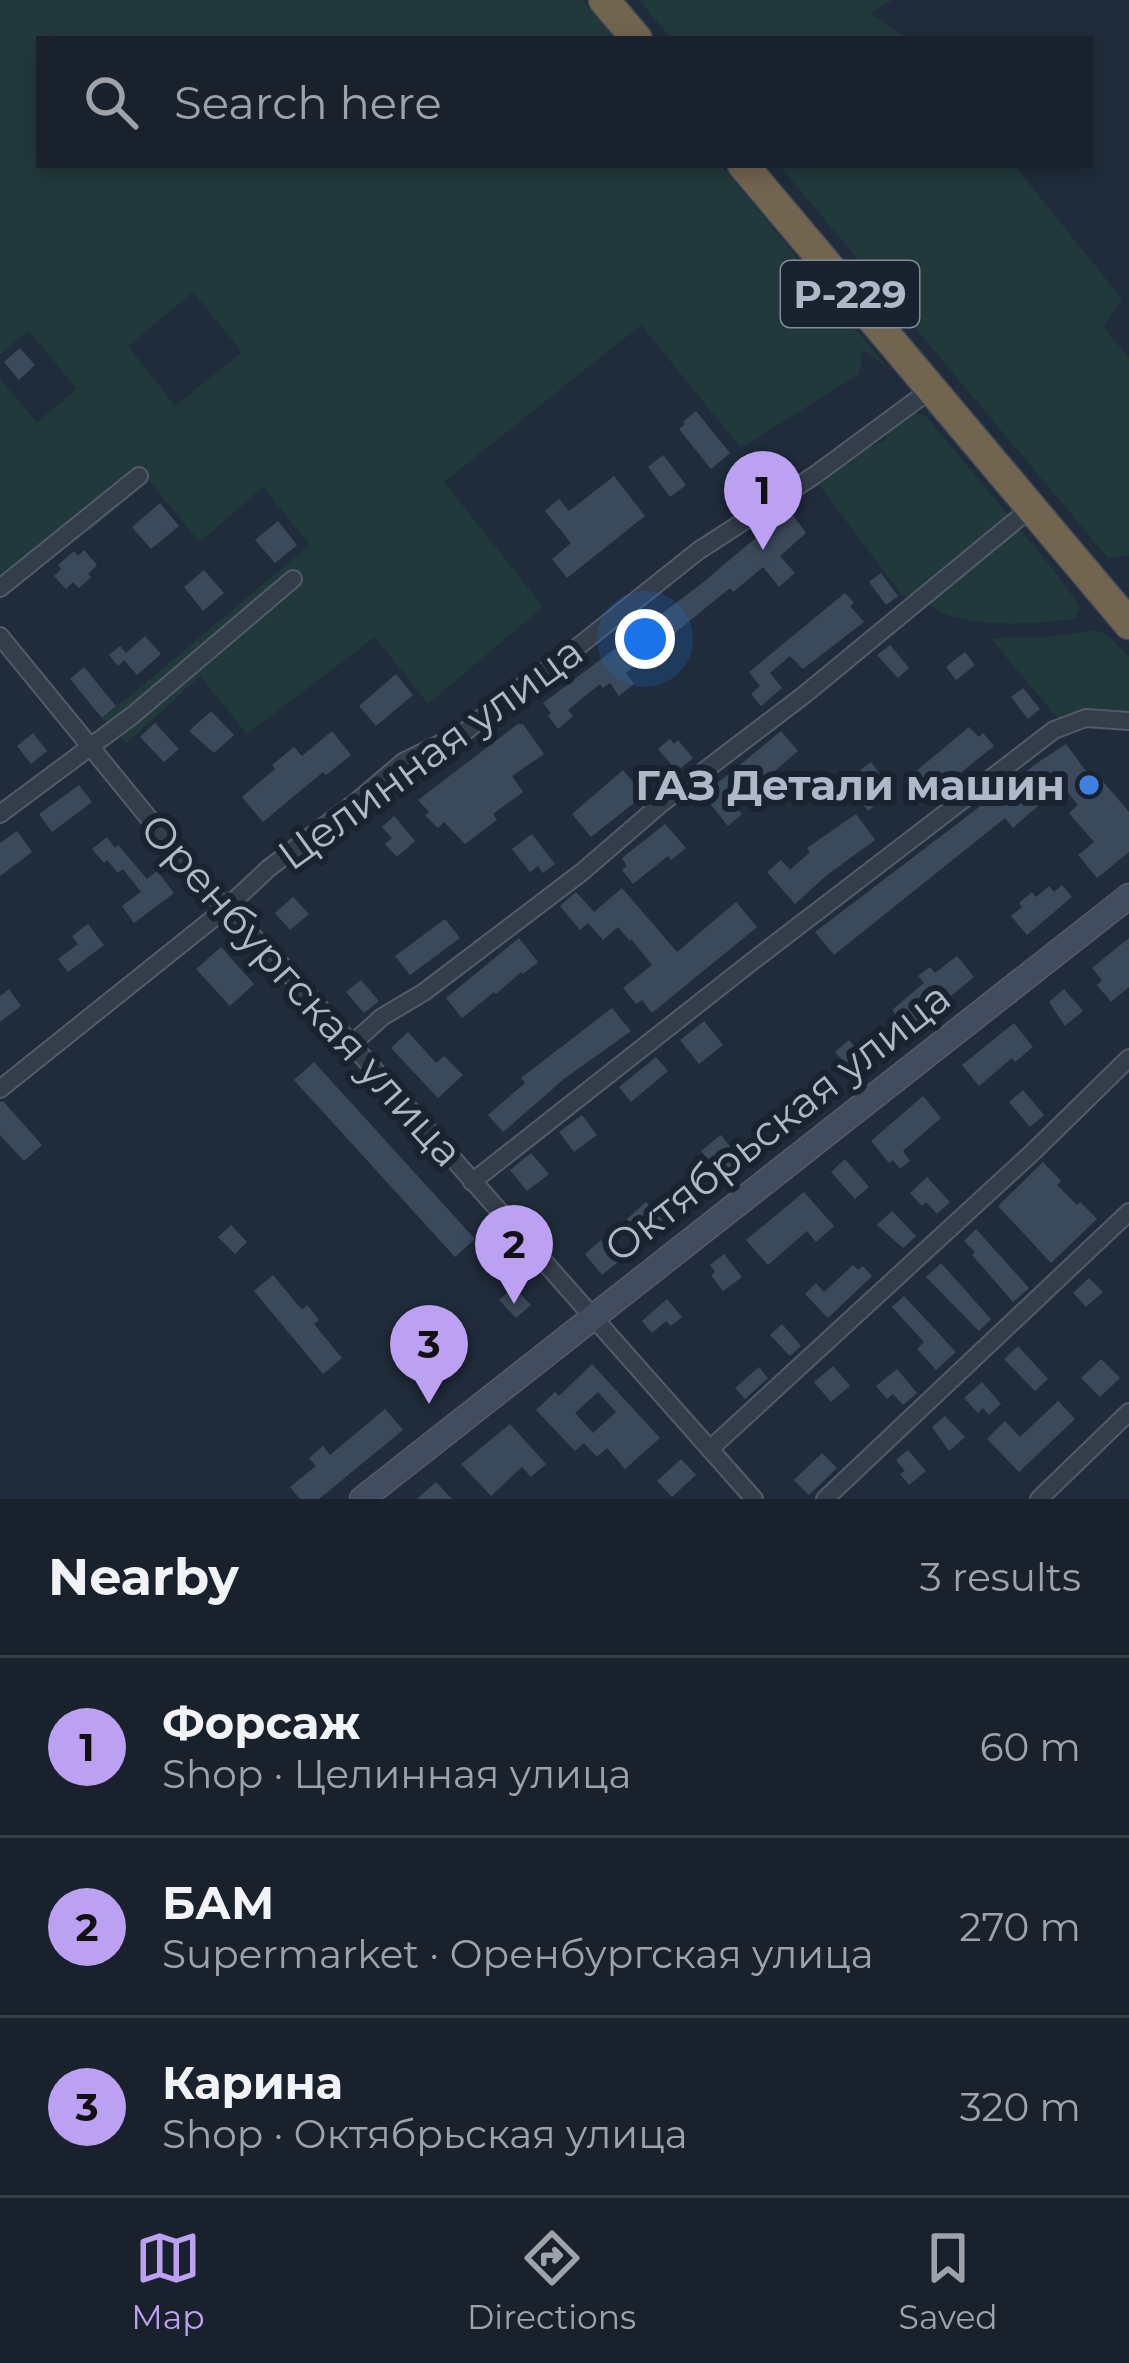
<!DOCTYPE html>
<html lang="en">
<head>
<meta charset="utf-8">
<style>
	:root { --surface:#18212c; --page:#252e38; --text:#f1f3f6; --muted:#9fa3a9; --line:#363e48; --accent:#bca0f2 }
	body { margin:0; font-family:Montserrat,sans-serif; background:var(--page); color:var(--text) }
	.you { position:absolute; left:645px; top:639px; width:42px; height:42px; margin:-30px; border:9px solid #fff; border-radius:50%; background:#1a73e8; box-shadow:0 0 0 18px #1a73e833 }
	.badge { display:grid; place-items:center; width:78px; height:78px; border-radius:50%; background:var(--accent); color:#111; font-size:39px; font-weight:700 }
	.pin { position:absolute; translate:-50% -99px; filter:drop-shadow(0 3px 6px #0008) }
	.pin::after { content:''; position:absolute; top:63px; width:42px; height:36px; background:inherit; clip-path:polygon(0 0,100% 0,50% 100%) }
	.list { margin:0; padding:0; list-style:none }
	h2 { display:flex; justify-content:space-between; align-items:center; height:156px; margin:0; padding:0 48px; font-size:51px }
	h2 small { font-size:39px; font-weight:400; color:var(--muted) }
	.list li { display:grid; grid-template-columns:78px 1fr auto; gap:36px; align-items:center; box-sizing:border-box; height:180px; padding:0 48px; border-top:3px solid var(--line) }
	.list b { display:block; font-size:45px; white-space:nowrap }
	.list p { margin:0; font-size:39px; white-space:nowrap; color:var(--muted) }
	.list em { font-size:39px; font-style:normal; color:var(--muted) }
	.icon { flex:none; width:66px; height:66px; fill:none; stroke:currentColor; stroke-width:2; stroke-linecap:round; stroke-linejoin:round }
	.map { position:relative; flex:none; width:1129px; height:1499px; overflow:hidden }
	.search { position:absolute; background:var(--surface); box-shadow:0 6px 18px #0003; left:36px; right:36px; top:36px; height:132px; display:flex; align-items:center; gap:30px; box-sizing:border-box; padding:0 42px; border-radius:0px; color:var(--muted); font-size:45px }
	.sheet { height:696px; background:var(--surface) }
	nav { display:flex; justify-content:space-around; align-items:center; box-sizing:border-box; height:168px; border-top:3px solid var(--line); background:var(--surface); font-size:33px; color:var(--muted) }
	nav a { display:grid; justify-items:center; gap:6px }
	nav .on { color:var(--accent) }
	.map>svg:first-child { display:block }
</style>
</head>
<body>
<div class="map">
<svg width="1129" height="1499" viewBox="0 0 1129 1499">
	<rect width="100%" height="100%" fill="#202c3b"/>
	<!-- green -->
	<g fill="#22393c" fill-rule="evenodd">
		<path d="M0,0H582L615,39H39V165H721L887,367L863,350L859,374L741,448L641,325L444,482L543,607L428,704L375,637L247,734L200,676L127,743L102,719L310,545L263,487L200,542L149,481L87,533L84,530L0,599V379L37,422L77,389L29,331L0,354ZM193,292L242,352L175,406L128,346Z"/>
		<path d="M639,0H892L870,14L909,39H672Z"/>
		<path d="M779,165H1014L1122,299L1103,327L1129,358V556L1108,558Z"/>
		<path d="M912,412L926,416L1057,574L1080,607L1076,618C1044,625 972,627 942,613C934,609 928,601 920,596H902L820,486C841,463 855,450 884,442L888,429Z"/>
		<path d="M1096,631L1107,634L1129,658V712L1059,720L991,639C1006,637 1018,637 1033,637C1054,637 1075,632 1096,631Z"/>
	</g>
	<!-- building -->
	<g fill="#3b4a5b" fill-rule="evenodd">
		<path d="M20,348L35,365L19,380L4,362Z"/>
		<path d="M696,411L730,453L711,469L679,429L685,424L683,422Z"/>
		<path d="M663,455L686,485L670,497L648,467Z"/>
		<path d="M614,476L645,516L567,578L552,559L571,543L545,511L559,499L569,511Z"/>
		<path d="M160,503L179,526L151,549L132,527Z"/>
		<path d="M789,510L806,533L780,556L795,573L779,587L763,567L733,592L730,588L626,673L634,684L619,696L610,683L603,688L600,684L568,710L573,716L558,729L548,716L551,713L543,703L701,584Z"/>
		<path d="M278,521L297,545L275,563L255,540Z"/>
		<path d="M84,550L97,565L88,574L91,577L79,588L73,582L66,589L54,576L61,569L58,565L74,551L78,556Z"/>
		<path d="M204,570L224,593L203,611L184,587Z"/>
		<path d="M881,573L898,596L886,605L869,582Z"/>
		<path d="M845,593L854,603L850,606L864,622L803,669L790,656L770,673L782,688L761,706L751,694L760,686L749,672Z"/>
		<path d="M145,636L161,654L137,675L124,660L118,666L109,655L120,646L126,653Z"/>
		<path d="M890,645L909,668L898,678L877,655Z"/>
		<path d="M965,652L975,665L956,680L946,667Z"/>
		<path d="M84,667L116,706L102,718L70,679Z"/>
		<path d="M396,674L413,695L376,726L359,706Z"/>
		<path d="M1023,688L1040,709L1028,719L1011,697Z"/>
		<path d="M211,711L234,735L214,753L189,731Z"/>
		<path d="M155,723L179,749L164,762L140,737Z"/>
		<path d="M518,724H523L544,754L512,776L523,792L493,814L497,820L465,844L444,822L438,828L425,815L429,812L418,800Z"/>
		<path d="M969,727L979,737L983,733L994,746L920,805L902,783Z"/>
		<path d="M332,731L351,755L326,775L323,772L263,822L242,797L275,769L272,765L294,747L302,756Z"/>
		<path d="M781,731L798,751L734,806L742,814L728,826L703,795Z"/>
		<path d="M33,733L47,751L31,764L17,746Z"/>
		<path d="M670,739L674,744L678,740L693,758L677,771L658,749Z"/>
		<path d="M1066,744L1089,775L1094,771L1129,812V852L1097,878L1078,855L1094,842L1069,813L1078,805L1062,785L1013,828L1005,818L834,955L815,932L1037,763Z"/>
		<path d="M871,762L893,792L868,811L846,781Z"/>
		<path d="M623,770L644,795L591,837L572,814Z"/>
		<path d="M79,785L92,802L52,832L39,814Z"/>
		<path d="M856,814L875,840L827,875L795,904L767,872L781,860L790,870L810,852L807,848Z"/>
		<path d="M394,816L415,841L397,857L385,844L392,838L382,827Z"/>
		<path d="M665,824L686,848L671,860L668,856L633,884L622,870L627,866L622,858Z"/>
		<path d="M17,831L32,852L0,876V843Z"/>
		<path d="M532,834L555,864L543,873L538,866L530,872L512,849Z"/>
		<path d="M107,837L115,848L118,845L147,879L157,871L174,893L134,923L122,906L141,892L123,869L118,873L107,860L104,863L92,849Z"/>
		<path d="M1062,885L1072,897L1027,935L1011,916L1022,907L1019,903L1032,892L1036,897L1049,886L1054,892Z"/>
		<path d="M622,888L677,952L736,902L757,927L652,1013L642,1000L636,1004L623,988L652,965L631,939L630,941L618,927L603,940L588,923L580,930L560,906L576,892L594,912Z"/>
		<path d="M293,897L309,914L290,930L275,913Z"/>
		<path d="M445,919L460,938L410,975L395,956Z"/>
		<path d="M88,924L104,945L68,972L58,959L78,944L72,936Z"/>
		<path d="M519,938L538,962L523,974L521,972L496,994L494,992L462,1018L446,998Z"/>
		<path d="M1129,938V987L1111,1002L1097,985L1102,980L1092,968Z"/>
		<path d="M221,947L254,984L230,1006L196,969Z"/>
		<path d="M957,956L974,977L909,1030L892,1010L924,983L918,976L930,967L935,973Z"/>
		<path d="M361,980L379,1001L364,1013L346,992Z"/>
		<path d="M9,989L21,1006L0,1022V996Z"/>
		<path d="M1064,989L1083,1011L1065,1026L1049,1002Z"/>
		<path d="M612,1008L631,1031L564,1079L503,1132L488,1115L525,1083L521,1078Z"/>
		<path d="M704,1021L723,1045L699,1064L680,1040Z"/>
		<path d="M1014,1023L1033,1047L1015,1062L1012,1058L979,1086L962,1065Z"/>
		<path d="M408,1032L436,1063L444,1056L463,1075L438,1098L391,1048Z"/>
		<path d="M849,1040L868,1063L854,1074L835,1052Z"/>
		<path d="M656,1057L668,1071L631,1102L619,1087Z"/>
		<path d="M314,1062L475,1239L455,1257L294,1080Z"/>
		<path d="M1023,1090L1044,1115L1030,1127L1009,1102Z"/>
		<path d="M923,1096L941,1118L903,1151L910,1161L900,1169L893,1160L889,1163L871,1141Z"/>
		<path d="M3,1101L42,1145L24,1161L0,1135V1102Z"/>
		<path d="M582,1115L597,1135L574,1152L559,1132Z"/>
		<path d="M721,1135L741,1161L721,1176L701,1151Z"/>
		<path d="M531,1153L549,1174L527,1191L510,1170Z"/>
		<path d="M845,1159L869,1187L855,1199L831,1172Z"/>
		<path d="M1043,1162L1061,1181L1057,1185L1077,1205L1080,1202L1097,1219L1051,1263L998,1206Z"/>
		<path d="M927,1177L950,1202L937,1214L926,1202L922,1206L910,1193Z"/>
		<path d="M804,1192L834,1226L816,1242L807,1231L768,1265L746,1240Z"/>
		<path d="M646,1202L664,1222L644,1239L627,1219Z"/>
		<path d="M892,1211L916,1236L903,1248L877,1225Z"/>
		<path d="M231,1225L247,1242L235,1254L218,1237Z"/>
		<path d="M976,1229L1029,1288L1013,1302L972,1255L975,1252L964,1241Z"/>
		<path d="M601,1240L606,1246L611,1242L624,1257L602,1275L585,1254Z"/>
		<path d="M724,1254L742,1277L723,1291L711,1275L715,1272L710,1265Z"/>
		<path d="M941,1263L991,1319L979,1331L926,1277Z"/>
		<path d="M853,1265L858,1270L863,1266L872,1276L828,1318L805,1294L816,1283L824,1292Z"/>
		<path d="M273,1275L302,1310L307,1305L319,1320L314,1324L342,1358L323,1374L254,1291Z"/>
		<path d="M1089,1278L1103,1292L1086,1307L1073,1293Z"/>
		<path d="M514,1287L531,1305L516,1318L499,1300Z"/>
		<path d="M904,1296L956,1352L936,1370L917,1349L924,1342L892,1307Z"/>
		<path d="M667,1299L682,1317L671,1326L666,1321L652,1333L642,1321Z"/>
		<path d="M782,1324L801,1346L790,1356L770,1335Z"/>
		<path d="M1018,1346L1048,1379L1035,1391L1004,1359Z"/>
		<path d="M1101,1359L1120,1378L1100,1397L1081,1378Z"/>
		<path d="M592,1364L660,1438L625,1469L607,1448L597,1457L584,1443L575,1451L536,1410L555,1392L559,1396ZM598,1392L616,1412L593,1433L575,1413Z"/>
		<path d="M833,1366L850,1386L831,1402L814,1382Z"/>
		<path d="M759,1367L768,1378L745,1399L735,1388Z"/>
		<path d="M897,1369L917,1393L903,1405L893,1394L887,1399L876,1386Z"/>
		<path d="M982,1382L1001,1404L989,1415L983,1408L978,1413L964,1398Z"/>
		<path d="M1058,1401L1075,1419L1019,1472L987,1439L1005,1421L1020,1437Z"/>
		<path d="M385,1409L403,1430L319,1499H300L290,1487L316,1466L309,1458L323,1446L330,1455Z"/>
		<path d="M945,1416L965,1437L949,1451L932,1427Z"/>
		<path d="M510,1424L546,1464L531,1477L522,1467L491,1496L461,1464Z"/>
		<path d="M908,1450L926,1471L909,1485L900,1474L905,1471L896,1460Z"/>
		<path d="M822,1453L837,1468L809,1495L794,1480Z"/>
		<path d="M681,1459L696,1475L672,1497L657,1481Z"/>
		<path d="M436,1482L452,1499H417Z"/>
	</g>
	<g fill="none" stroke-linecap="round" stroke-linejoin="round">
		<!-- street casing -->
		<g stroke="#515b69" stroke-width="20">
			<g id="street">
				<path d="M0,588L139,476"/>
				<path d="M0,636L205,887L286,970L754,1499"/>
				<path d="M0,814L133,715L293,579"/>
				<path d="M351,1045L382,1017L424,992L582,872L662,803L804,695L1031,508"/>
				<path d="M0,1089L225,909L269,868L356,802L403,762L466,731L507,697L560,661L698,551L815,475L930,390"/>
				<path d="M472,1182L754,960L1054,730L1086,718L1129,721"/>
				<path d="M710,1449L1034,1151L1129,1058"/>
				<path d="M825,1499L1129,1212"/>
				<path d="M1039,1499L1129,1412"/>
			</g>
		</g>
		<!-- secondary casing -->
		<g stroke="#515b69" stroke-width="27">
			<path id="secondary" d="M362,1499L1129,896"/>
		</g>
		<!-- highway casing -->
		<g stroke="#3e4856" stroke-width="33">
			<g id="highway">
				<path d="M604,0L637,39"/>
				<path d="M743,165L1129,624"/>
			</g>
		</g>
		<!-- street -->
		<use href="#street" stroke="#343e4b" stroke-width="16"/>
		<!-- secondary -->
		<use href="#secondary" stroke="#414c5f" stroke-width="24"/>
		<!-- highway -->
		<use href="#highway" stroke="#726550" stroke-width="30"/>
	</g>
	<!-- markers -->
	<circle fill="#3f7fe0" stroke="#192330" stroke-width="4.5" cx="1089" cy="785" r="12"/>
	<g text-anchor="middle" dominant-baseline="central" stroke-width="12" stroke-linejoin="round" paint-order="stroke">
		<!-- shield labels -->
		<rect fill="#192330" stroke="#818b9a" stroke-width="3" x="781" y="261" width="138" height="66" rx="9"/>
		<g font-size="39" font-weight="bold" fill="#aeb8c8">
			<text x="850" y="294">Р-229</text>
		</g>
		<!-- street labels -->
		<g font-size="42" fill="#aeb8c8" stroke="#192330">
			<text transform="translate(430 753) rotate(-36)">Целинная улица</text>
			<text transform="translate(302 990) rotate(48)">Оренбургская улица</text>
			<text transform="translate(777 1122) rotate(-38)">Октябрьская улица</text>
		</g>
		<!-- poi labels -->
		<g font-size="42" font-weight="bold" fill="#aeb8c8" stroke="#192330" text-anchor="end">
			<text x="1065" y="785">ГАЗ Детали машин</text>
		</g>
	</g>
</svg>
<div class="you"></div>
<div class="pin badge" style="left:763px;top:550px">1</div>
<div class="pin badge" style="left:514px;top:1304px">2</div>
<div class="pin badge" style="left:429px;top:1404px">3</div>
<div class="search"><svg class="icon" aria-label="search" viewBox="0 0 24 24"><circle cx="10" cy="10" r="6"/><path d="M15 15l6 6"/></svg>Search here</div>
</div>
<section class="sheet">
<h2>Nearby<small>3 results</small></h2>
<ul class="list">
<li><span class="badge">1</span><div><b>Форсаж</b><p>Shop · Целинная улица</p></div><em>60 m</em></li>
<li><span class="badge">2</span><div><b>БАМ</b><p>Supermarket · Оренбургская улица</p></div><em>270 m</em></li>
<li><span class="badge">3</span><div><b>Карина</b><p>Shop · Октябрьская улица</p></div><em>320 m</em></li>
</ul>
</section>
<nav>
<a class="on"><svg class="icon" aria-label="map" viewBox="0 0 24 24"><path d="M3 6l6-2 6 2 6-2v14l-6 2-6-2-6 2zM9 4v14M15 6v14"/></svg>Map</a>
<a><svg class="icon" aria-label="directions" viewBox="0 0 24 24"><path d="M12 3l9 9-9 9-9-9zM9 14v-3h6M13 9l2 2-2 2"/></svg>Directions</a>
<a><svg class="icon" aria-label="saved" viewBox="0 0 24 24"><path d="M7 4h10v16l-5-4-5 4z"/></svg>Saved</a>
</nav>
</body>
</html>
